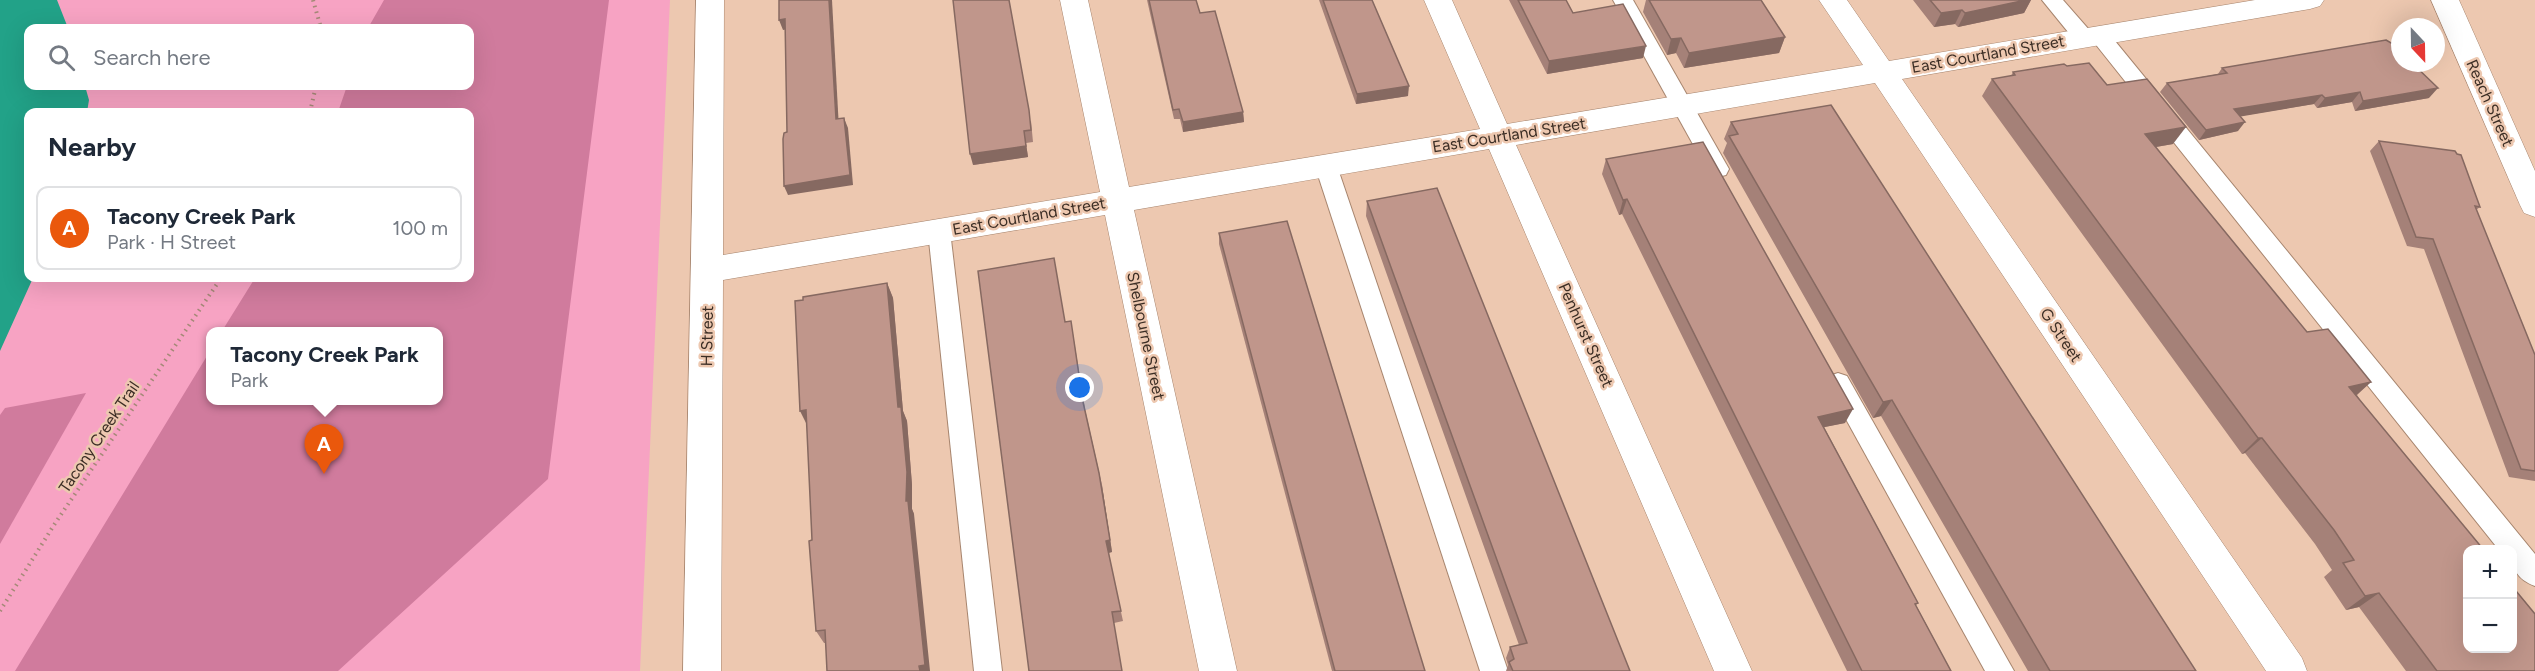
<!DOCTYPE html>
<html lang="en">
<head>
<meta charset="utf-8">
<style>
	:root { --surface:#fff; --page:#f6f6f7; --text:#1f2937; --muted:#747a83; --line:#e0e1e3; --accent:#ea580c }
	body { margin:0; font-family:Figtree,sans-serif; background:var(--page); color:var(--text) }
	.controls { position:absolute; right:18px; bottom:18px; display:grid; overflow:hidden; border-radius:12px; box-shadow:0 6px 24px #0002 }
	.controls button { width:54px; height:54px; display:grid; place-items:center; padding:0; border:0; border-bottom:2px solid var(--line); background:var(--surface); color:var(--text); font:30px sans-serif }
	.compass { position:absolute; left:2391px; top:18px; width:54px; height:54px; border-radius:50%; background:var(--surface); box-shadow:0 6px 24px #0002; rotate:158deg }
	.you { position:absolute; left:1080px; top:388px; width:21px; height:21px; margin:-15px; border:4px solid #fff; border-radius:50%; background:#1a73e8; box-shadow:0 0 0 9px #1a73e833 }
	.badge { display:grid; place-items:center; width:39px; height:39px; border-radius:50%; background:var(--accent); color:#fff; font-size:20px; font-weight:700 }
	.pin { position:absolute; translate:-50% -50px; filter:drop-shadow(0 2px 3px #0008) }
	.pin::after { content:''; position:absolute; top:32px; width:21px; height:18px; background:inherit; clip-path:polygon(0 0,100% 0,50% 100%) }
	.popup { position:absolute; left:206px; top:327px; width:237px; height:78px; box-sizing:border-box; display:grid; place-content:center; border-radius:12px; background:var(--surface); filter:drop-shadow(0 2px 4px #0005); font-size:20px; white-space:nowrap; color:var(--muted) }
	.popup b { font-size:22px; color:var(--text) }
	.popup::after { content:''; position:absolute; left:50%; top:100%; margin-left:-12px; border:12px solid transparent; border-top-color:var(--surface) }
	.list { margin:0; padding:0; list-style:none }
	h2 { display:flex; justify-content:space-between; align-items:center; height:78px; margin:0; padding:0 24px; font-size:26px }
	h2 small { font-size:20px; font-weight:400; color:var(--muted) }
	.list li { display:grid; grid-template-columns:39px 1fr auto; gap:18px; align-items:center; box-sizing:border-box; height:84px; margin:0 12px 12px; padding:0 12px; border:2px solid var(--line); border-radius:12px }
	.list b { display:block; font-size:22px; white-space:nowrap }
	.list p { margin:0; font-size:20px; white-space:nowrap; color:var(--muted) }
	.list em { font-size:20px; font-style:normal; color:var(--muted) }
	.icon { flex:none; width:33px; height:33px; fill:none; stroke:currentColor; stroke-width:2; stroke-linecap:round; stroke-linejoin:round }
	.map { position:relative; flex:none; width:2535px; height:671px; overflow:hidden }
	.search { position:absolute; background:var(--surface); box-shadow:0 6px 24px #0002; left:24px; top:24px; width:450px; height:66px; display:flex; align-items:center; gap:15px; box-sizing:border-box; padding:0 21px; border-radius:12px; color:var(--muted); font-size:22px }
	.panel { position:absolute; background:var(--surface); box-shadow:0 6px 24px #0002; left:24px; top:108px; width:450px; height:174px; border-radius:12px }
	.map>svg:first-child { display:block }
</style>
</head>
<body>
<div class="map">
<svg width="2535" height="671" viewBox="0 0 2535 671">
	<rect width="100%" height="100%" fill="#edc8b0"/>
	<!-- green -->
	<path fill="#f7a3c3" fill-rule="evenodd" d="M0,0H670L640,671H0ZM28,28H470V86H28ZM28,112H470V278H28ZM210,332H438V400H210Z"/>
	<!-- forest -->
	<g fill="#d07b9d">
		<path d="M384,0H609L548,479L338,671H15L210,351V400H438V332L222,331L255,278H470V112H338L347,86H470V28H368Z"/>
		<path d="M86,393L0,544V415L5,408Z"/>
	</g>
	<!-- water -->
	<path fill="#22a288" d="M0,0H57L68,28H28V86H85L89,100L87,112H28V278H33L0,351Z"/>
	<g fill="none" stroke-linecap="round" stroke-linejoin="round">
		<!-- lane casing -->
		<g stroke="#a7856e" stroke-width="2">
			<g id="lane">
				<path d="M1613,0H1633L1729,169L1726,175L1718,177L1710,175Z"/>
				<path d="M2042,0H2063L2091,32L2099,28L2106,30L2535,554V586C2516,579 2512,568 2512,550H2499L2093,41L2084,45L2077,43Z"/>
				<path d="M1326,158L1334,160L1337,166L1508,671H1480L1315,166L1318,160Z"/>
				<path d="M939,222L947,225L950,231L1002,671H974L928,231L931,225Z"/>
				<path d="M1838,373L1847,376L2014,671H1985L1826,383L1829,376Z"/>
			</g>
		</g>
		<!-- street casing -->
		<g stroke="#a7856e" stroke-width="1">
			<g id="street">
				<path d="M696,0H724L723,255L1100,192L1060,0H1088L1129,187L1480,129L1424,0H1452L1507,124L1863,65L1819,0H1847L1889,61L2255,0H2324L2320,6L2310,9L1902,79L2302,658L2307,671H2266L1875,83L1516,145L1752,671H1714L1489,149L1134,210L1237,671H1199L1105,215L723,280L721,671H683Z"/>
				<path d="M2431,0H2459L2535,171V217L2524,213L2520,205Z"/>
			</g>
		</g>
		<!-- path -->
		<g stroke="#a58977" stroke-width="4" stroke-dasharray="1.5 4.5" stroke-linecap="butt">
			<path d="M313,0L321,28"/>
			<path d="M310,112L316,86"/>
			<path d="M0,611L54,525L221,278"/>
		</g>
		<!-- lane -->
		<use href="#lane" fill="#fff" fill-rule="evenodd"/>
		<!-- street -->
		<use href="#street" fill="#fff" fill-rule="evenodd"/>
	</g>
	<!-- wall -->
	<g fill="#a58178">
		<path d="M1147,0H1196L1200,13L1243,112L1244,122L1183,132L1180,119H1174Z"/>
		<path d="M1319,0H1372L1408,96L1356,104Z"/>
		<path d="M1509,0H1566L1573,13L1643,58L1547,74Z"/>
		<path d="M1646,0H1761L1785,37L1779,53L1684,68L1676,53L1667,55L1643,12Z"/>
		<path d="M1913,0H2031L2024,13L1958,27L1955,24L1934,27Z"/>
		<path d="M2067,66L2107,85L2173,144L2156,147L2307,332L2371,382L2357,395L2535,671H2406L2359,607L2346,610L2324,577L2332,570L2315,544L2245,453L2242,454L1982,96L1992,79L2011,76L2013,72Z"/>
		<path d="M2222,68L2429,98L2355,111L2352,102L2317,108L2314,104L2240,116L2238,131L2199,140L2160,92L2167,83L2218,74Z"/>
		<path d="M1031,121L1033,142L1026,143L1028,157L973,165Z"/>
		<path d="M1731,122L2196,671H2028L1881,416L1873,418L1723,153L1727,143L1724,139Z"/>
		<path d="M2379,141L2480,207L2476,210L2535,355V481L2509,477L2424,249L2407,246L2370,151Z"/>
		<path d="M1606,159L1845,423L1824,427L1918,603L1916,605L1951,671H1847L1622,214L1619,215L1602,174Z"/>
		<path d="M1367,201L1630,671H1506L1508,665L1506,658L1510,647L1519,645L1366,216Z"/>
		<path d="M1219,233L1425,671H1332L1219,244Z"/>
		<path d="M887,283L893,298L903,411L907,421L912,485V509L914,514L826,643H824L816,631L812,540Z"/>
		<path d="M1065,322L1073,334L1085,409L1102,485L1112,552L1108,553L1123,621L1114,623L1029,671Z"/>
	</g>
	<!-- shaded-wall -->
	<g fill="#866961">
		<path d="M829,0H832L839,129L836,119Z"/>
		<path d="M2026,0H2031L2024,13L1958,27L1965,13Z"/>
		<path d="M1962,10L1955,24L1934,27L1941,13Z"/>
		<path d="M785,19L788,29L783,30L779,20Z"/>
		<path d="M1785,37L1779,53L1684,68L1689,53Z"/>
		<path d="M1681,38L1676,53L1667,55L1671,39Z"/>
		<path d="M1646,46L1643,58L1547,74L1549,61Z"/>
		<path d="M1409,86L1408,96L1356,104L1357,94Z"/>
		<path d="M2438,88L2429,98L2355,111L2363,101Z"/>
		<path d="M2360,92L2352,102L2317,108L2325,98Z"/>
		<path d="M2322,95L2314,104L2226,119L2234,109Z"/>
		<path d="M1243,112L1244,122L1183,132V122Z"/>
		<path d="M844,118L848,128L853,185L788,195L784,186Z"/>
		<path d="M2245,122L2238,131L2199,140L2206,130Z"/>
		<path d="M2186,127L2173,144L2132,151L2145,134Z"/>
		<path d="M1024,131L1028,157L973,165L970,154Z"/>
		<path d="M1627,199L1622,214L1619,215L1623,200Z"/>
		<path d="M887,283L893,298L903,411L907,421L912,485V509L914,514L930,671H920Z"/>
		<path d="M2371,382L2353,398L2349,387Z"/>
		<path d="M1892,400L1881,416L1873,418L1883,402Z"/>
		<path d="M1853,409L1845,423L1810,430L1818,417Z"/>
		<path d="M806,410L807,425L800,411Z"/>
		<path d="M2258,438H2262L2245,453L2242,454Z"/>
		<path d="M1102,485L1112,552L1108,553L1106,541Z"/>
		<path d="M2379,593L2359,607L2346,610L2365,596Z"/>
	</g>
	<!-- building -->
	<g fill="#c0968b" stroke="#866961" stroke-width="1.5">
		<path d="M779,0H829L836,119L844,118L850,175L784,186L783,139L784,133L787,132L785,19L779,20Z"/>
		<path d="M953,0H1009L1029,110L1031,130L1024,131L1026,146L970,154Z"/>
		<path d="M1149,0H1196L1200,13L1215,11L1243,112L1183,122L1179,109L1173,110Z"/>
		<path d="M1323,0H1372L1409,86L1357,94Z"/>
		<path d="M1518,0H1566L1573,13L1623,4L1646,46L1549,61Z"/>
		<path d="M1649,0H1761L1785,37L1689,53L1681,38L1671,39Z"/>
		<path d="M1930,0H2026L1965,13L1962,10L1941,13Z"/>
		<path d="M2386,40L2393,44L2400,51V63H2412L2438,88L2363,101L2360,92L2325,98L2322,95L2234,109L2245,122L2206,130L2167,83L2227,73L2222,68Z"/>
		<path d="M2089,63L2107,85L2147,79L2186,127L2145,134L2307,332L2328,329L2350,356L2371,382L2349,387L2483,549H2468V648H2512V586L2535,614V671H2437L2379,593L2365,596L2343,563L2354,560L2334,530L2262,438H2258L1992,79L2015,75L2013,72L2064,64L2067,66Z"/>
		<path d="M1831,105L2196,671H2050L1892,400L1883,402L1729,136L1738,134L1731,122Z"/>
		<path d="M2379,141L2455,151L2457,154L2461,155L2480,207L2475,206L2535,355V471L2521,469L2433,239L2416,237Z"/>
		<path d="M1703,142L1853,409L1818,417L1918,603L1915,604L1951,671H1862L1627,199L1623,200L1606,159Z"/>
		<path d="M1437,188L1630,671H1513L1509,662L1514,659L1510,647L1527,643L1367,201Z"/>
		<path d="M1287,221L1425,671H1335L1219,233Z"/>
		<path d="M1054,258L1065,322L1071,321L1083,402L1099,473L1110,540L1106,541L1121,611L1112,612L1122,671H1029L978,271Z"/>
		<path d="M887,283L898,407H901L907,472L906,501H908L925,665L919,666L920,671H827L825,630L816,631L809,541L812,540L806,410L800,411L795,301L803,300V297Z"/>
	</g>
	<g text-anchor="middle" dominant-baseline="central" stroke-width="5" stroke-linejoin="round" paint-order="stroke">
		<!-- street labels -->
		<g font-size="16" fill="#3c2e25" stroke="#edc8b0">
			<text transform="translate(1988 54) rotate(-10)">East Courtland Street</text>
			<text transform="translate(2490 103) rotate(66)">Reach Street</text>
			<text transform="translate(1509 135) rotate(-9)">East Courtland Street</text>
			<text transform="translate(1029 216) rotate(-10)">East Courtland Street</text>
			<text transform="translate(1586 335) rotate(66)">Penhurst Street</text>
			<text transform="translate(2061 335) rotate(56)">G Street</text>
			<text transform="translate(707 336) rotate(-89)">H Street</text>
			<text transform="translate(1146 336) rotate(78)">Shelbourne Street</text>
			<text transform="translate(99 437) rotate(-56)">Tacony Creek Trail</text>
		</g>
	</g>
</svg>
<div class="controls">
<button>+</button>
<button>−</button>
</div>
<svg class="compass" viewBox="-18 -18 36 36"><path d="M0-13l5 13h-10z" fill="#e53935"/><path d="M0 13l5-13h-10z" fill="#747a83"/></svg>
<div class="you"></div>
<div class="pin badge" style="left:324px;top:474px">A</div>
<div class="popup"><b>Tacony Creek Park</b>Park</div>
<div class="search"><svg class="icon" aria-label="search" viewBox="0 0 24 24"><circle cx="10" cy="10" r="6"/><path d="M15 15l6 6"/></svg>Search here</div>
<section class="panel">
<h2>Nearby<small></small></h2>
<ul class="list">
<li><span class="badge">A</span><div><b>Tacony Creek Park</b><p>Park · H Street</p></div><em>100 m</em></li>
</ul>
</section>
</div>
</body>
</html>
